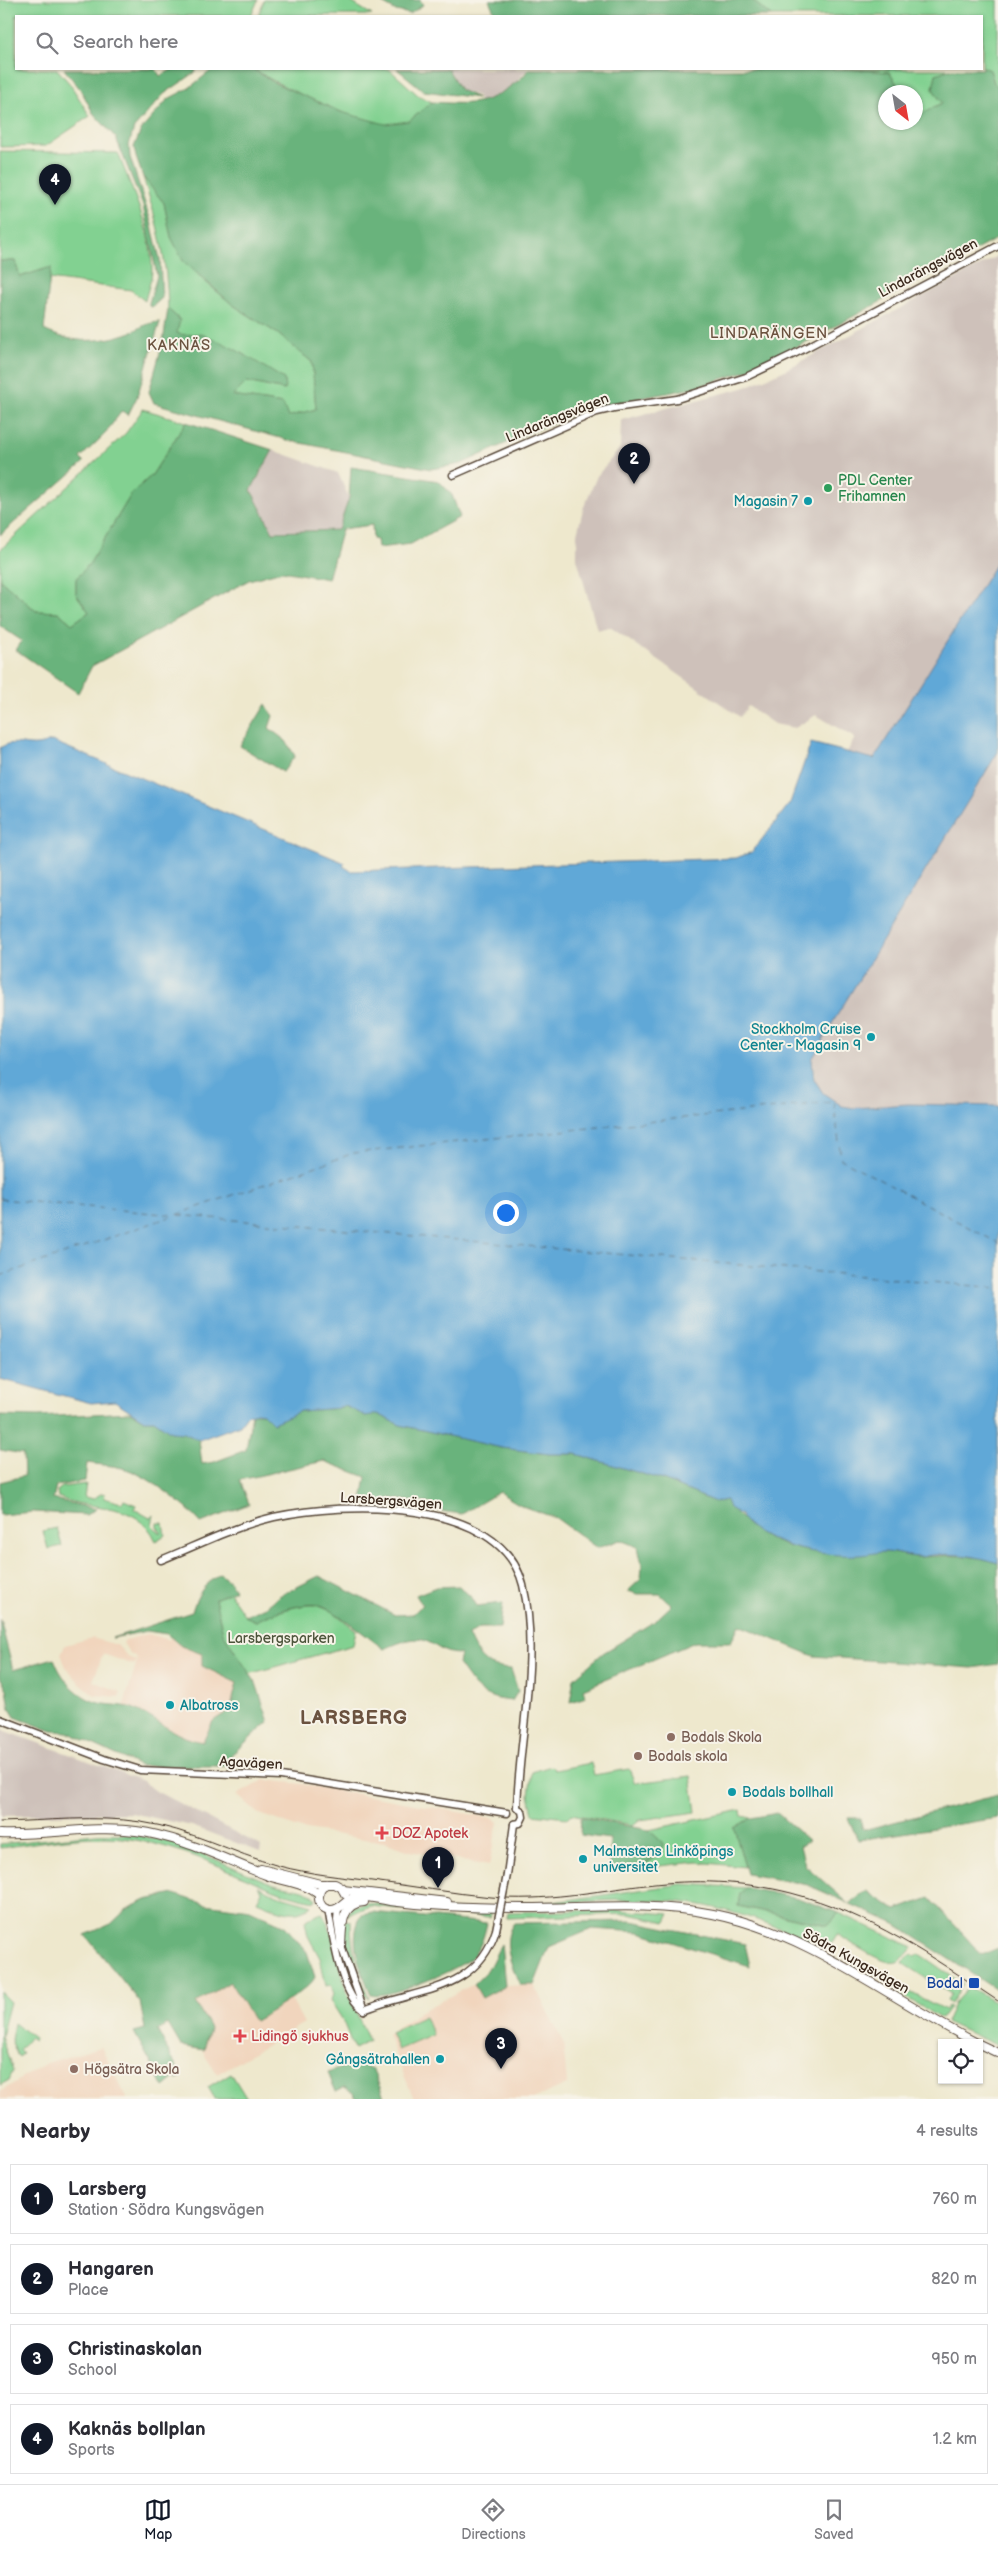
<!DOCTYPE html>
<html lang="en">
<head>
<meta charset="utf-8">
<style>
	:root { --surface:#fff; --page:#f7f7f7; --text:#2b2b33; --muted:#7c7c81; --line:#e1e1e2; --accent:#111827 }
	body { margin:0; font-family:"Balsamiq Sans",sans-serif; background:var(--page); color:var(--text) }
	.controls { position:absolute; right:15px; bottom:15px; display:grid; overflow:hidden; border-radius:0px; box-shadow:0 1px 4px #0004 }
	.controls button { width:45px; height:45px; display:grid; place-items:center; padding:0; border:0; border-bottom:1px solid var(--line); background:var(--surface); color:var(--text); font:25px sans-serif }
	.compass { position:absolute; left:878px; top:85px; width:45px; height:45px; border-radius:50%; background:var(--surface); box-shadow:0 1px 4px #0004; rotate:149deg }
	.you { position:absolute; left:505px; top:1212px; width:18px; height:18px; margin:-12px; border:4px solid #fff; border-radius:50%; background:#1a73e8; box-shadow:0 0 0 8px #1a73e833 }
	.badge { display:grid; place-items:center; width:32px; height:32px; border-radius:50%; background:var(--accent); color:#fff; font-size:16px; font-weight:700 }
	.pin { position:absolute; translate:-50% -41px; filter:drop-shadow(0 1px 2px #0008) }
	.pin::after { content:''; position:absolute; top:26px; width:18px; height:15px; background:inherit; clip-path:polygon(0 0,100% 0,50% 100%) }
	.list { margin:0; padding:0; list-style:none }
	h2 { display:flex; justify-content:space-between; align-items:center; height:65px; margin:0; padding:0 20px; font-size:21px }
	h2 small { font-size:16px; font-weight:400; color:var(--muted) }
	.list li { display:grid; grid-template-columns:32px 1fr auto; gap:15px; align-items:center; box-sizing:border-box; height:70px; margin:0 10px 10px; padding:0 10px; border:1px solid var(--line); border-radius:0px }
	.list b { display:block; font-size:19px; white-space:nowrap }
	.list p { margin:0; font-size:16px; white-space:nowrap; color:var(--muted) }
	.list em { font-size:16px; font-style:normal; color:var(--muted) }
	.icon { flex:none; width:28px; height:28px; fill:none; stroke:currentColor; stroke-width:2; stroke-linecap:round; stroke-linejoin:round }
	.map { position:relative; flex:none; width:998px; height:2099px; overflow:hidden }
	.search { position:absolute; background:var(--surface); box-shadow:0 1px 4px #0004; left:15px; right:15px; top:15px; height:55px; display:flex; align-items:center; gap:12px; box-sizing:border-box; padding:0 18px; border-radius:0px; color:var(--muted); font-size:19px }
	.sheet { height:385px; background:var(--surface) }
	nav { display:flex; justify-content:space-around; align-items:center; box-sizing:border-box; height:70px; border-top:1px solid var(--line); background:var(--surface); font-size:14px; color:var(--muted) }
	nav a { display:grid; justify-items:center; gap:2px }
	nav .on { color:var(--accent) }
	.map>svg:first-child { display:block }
</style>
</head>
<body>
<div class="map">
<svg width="998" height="2099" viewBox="0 0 998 2099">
	<rect width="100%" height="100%" fill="#f7f3e8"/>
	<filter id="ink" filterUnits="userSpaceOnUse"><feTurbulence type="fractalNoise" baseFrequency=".02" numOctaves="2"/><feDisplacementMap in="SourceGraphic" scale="10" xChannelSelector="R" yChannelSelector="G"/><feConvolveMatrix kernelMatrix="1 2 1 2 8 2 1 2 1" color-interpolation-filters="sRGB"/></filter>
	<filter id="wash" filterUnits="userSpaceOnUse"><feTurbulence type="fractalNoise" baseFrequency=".0096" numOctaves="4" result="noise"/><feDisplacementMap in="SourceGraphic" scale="20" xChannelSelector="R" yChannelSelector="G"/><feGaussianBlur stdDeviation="1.12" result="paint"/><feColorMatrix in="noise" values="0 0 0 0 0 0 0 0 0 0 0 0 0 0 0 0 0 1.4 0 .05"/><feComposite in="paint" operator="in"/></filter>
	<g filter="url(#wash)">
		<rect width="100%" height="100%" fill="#eee8cd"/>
		<!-- built -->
		<g fill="#f1d5bd">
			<path d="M148,1634L168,1640L171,1638L176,1643L203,1654L202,1666L237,1683L230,1710L213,1721L203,1742L189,1740L124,1705L137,1661L136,1656L131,1655L123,1643L125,1640Z"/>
			<path d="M92,1638L117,1645L128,1657L136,1660L134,1665L103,1654L93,1681L121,1692L119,1697L95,1695L79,1682L66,1667L61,1654L65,1645Z"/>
			<path d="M264,1780L302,1784L492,1818L498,1822L489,1866L410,1851L384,1842L301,1829L257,1813L237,1795Z"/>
			<path d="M231,1977L289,1996L304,2023L217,2074L200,2048L190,2002Z"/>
			<path d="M474,1984L482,1998L505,1986L534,1985L563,2042L567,2084L533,2099H414L387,2034L421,2011Z"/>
			<path d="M101,2047L127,2099H0V2092L46,2063Z"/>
		</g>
		<!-- industrial -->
		<g fill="#cec1ba">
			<path d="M448,69H528L516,82L495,98L479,103L478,96L460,90Z"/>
			<path d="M998,256V560L874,759L847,752L855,738L816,715L795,728L774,724L748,706L740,717L610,627L597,630L577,558V534L583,509L597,476L620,448L621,420L743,388L783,371Z"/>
			<path d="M273,450L338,473L349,498L338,530L273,532L251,490Z"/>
			<path d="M998,752V1106L908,1104L854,1108L842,1106L823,1093L814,1079L815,1075L812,1059L823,1042L822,1040Z"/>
			<path d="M0,1729L143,1781L152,1789L261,1846L260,1852L192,1826L132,1813L0,1816Z"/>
		</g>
		<!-- green -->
		<g fill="#82d191" stroke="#5e7e58">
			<path d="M0,0H258L251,16H16V69H57L70,84L90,116L46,146L0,147Z"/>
			<path d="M264,0H348L372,15L258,16Z"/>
			<path d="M752,0H998V87L994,83L990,70L982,67V16H771Z"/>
			<path d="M253,69H389L418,95L432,102L403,139C353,115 300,98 253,69Z"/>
			<path d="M843,69H950L936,74L933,89L942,103L917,116L916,92H902L889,72Z"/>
			<path d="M0,151L118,153C132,190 152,231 152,270C152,280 147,291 145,301L131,290L49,279L51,268L19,277L15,261H0Z"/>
			<path d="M143,177L164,203L171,237L201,278L233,305L278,334L312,362L316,409L287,417L282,404L232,396L247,382L284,390L200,334L184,336L176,333L179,320L168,309C167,259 158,224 143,177Z"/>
			<path d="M143,409L186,422L152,475L132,493L90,563L76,579V594L89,612L72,624L58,612L36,611L0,579V550L126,433Z"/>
			<path d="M86,1484L84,1497L93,1499L102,1493L105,1494L104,1498L121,1503L124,1500L136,1505L134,1509L150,1518L154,1515L152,1525L160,1533L161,1531L157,1527V1523H163L165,1535L156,1541C136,1498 93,1513 58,1497L57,1491L62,1487Z"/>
			<path d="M57,1528L62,1546L48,1549L43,1531Z"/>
			<path d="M229,1592L245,1616L256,1621C272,1613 307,1600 324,1607C335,1611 346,1623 356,1630L353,1645L249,1674L223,1633L215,1599Z"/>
			<path d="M591,1763L594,1775L629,1769L635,1783L691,1776L696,1812L640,1820L632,1825L571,1814L567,1818L533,1814L529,1795L532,1772L551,1766L555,1770Z"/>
			<path d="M741,1810L742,1816L751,1818L734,1828L745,1867L698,1862L639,1868L662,1853V1843L649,1830Z"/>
			<path d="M96,1834C117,1833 137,1835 157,1839C198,1848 235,1870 274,1884C286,1888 310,1887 316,1899L315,1901C276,1895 243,1875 207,1861C182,1851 156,1843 130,1839C88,1833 42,1842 0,1848V1844Z"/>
			<path d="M682,1884L747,1888L740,1893L738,1906L827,1925L839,1913L913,1947C909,1952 904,1958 899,1961C887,1969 849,1941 837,1934L828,1949C772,1923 711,1900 649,1900C603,1899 557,1904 511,1905L512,1903L553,1902Z"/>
			<path d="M258,1886L277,1895L312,1905C295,1920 275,1908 257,1901L262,1891Z"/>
			<path d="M367,1903L439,1910H492L490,1917L370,1906L346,1916L354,1906Z"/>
			<path d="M618,1910L670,1914L666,1922L629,1914L507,1918L508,1912Z"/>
			<path d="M322,1913L328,1922L347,1992L369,2041L354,2049L342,2019L330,2000L334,1994L331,1985L326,1986L320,1958L308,1936L305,1922L307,1919Z"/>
			<path d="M345,1920L351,1921C351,1950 358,1971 369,1998C352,1989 344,1939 345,1920Z"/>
			<path d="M912,1954L916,1957L919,1954C935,1964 946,1973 963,1984L951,2004L947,2001L951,1994L902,1963Z"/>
			<path d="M896,1985L945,2010L948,2006L950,2007L941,2019L896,1991L894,1988Z"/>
			<path d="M969,1987L998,2003V2046L946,2022L955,2002Z"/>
			<path d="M0,1992L10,2002L1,2036L13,2071L9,2080L0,2085Z"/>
			<path d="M425,2016L433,2035L398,2050L390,2032Z"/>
			<path d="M14,2023L34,2038V2041L29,2038L19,2050L22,2054L18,2057L11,2040Z"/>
			<path d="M231,2073L247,2099H215L208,2087Z"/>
		</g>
		<!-- forest -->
		<g fill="#69b37b" stroke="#526e4c">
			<path d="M377,0H420L423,5L410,14L396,11Z"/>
			<path d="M489,0H752L771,16H526L523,14L518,16H496Z"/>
			<path d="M982,67L990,70L994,83L998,87V238L762,366L694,388L593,407L531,432L461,464L431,469L291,441L154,403L149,392L163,342L168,309L180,320L177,333C186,337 194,332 204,335C232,345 257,363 284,379L285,390L247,382L233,396L283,404L288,417L316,409L312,362L278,334L233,305L183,261L171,237L164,203L143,177L136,157L134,147L141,130L168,99L189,88L213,69H253L275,83L341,112L385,124L409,121L432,102C466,104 484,107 512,85C518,81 525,76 528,69H843L889,72L902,92H886V122H916V113L918,116L942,103L933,89L936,74L950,69H982Z"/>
			<path d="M64,69H156L160,76L173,69H195L196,72L164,94L134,128L129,145L130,157L151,222L160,259L162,298L152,307L149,306V303L157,276L143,206L116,138L93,113L81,90Z"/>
			<path d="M397,69H448L460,90L478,98L424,91Z"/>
			<path d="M0,261H15L20,277L51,267L44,330C72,344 102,343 131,332C143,327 145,323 160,322L137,397L128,415L122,411L103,436L80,458L84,462L0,535Z"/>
			<path d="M186,422L273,450L251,490L273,532L338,530L349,498L351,467L439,481L452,495L460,517L411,544L378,548L377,540L373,539L372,525L342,529L328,579L282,571L249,580L92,666L78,693L16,650L22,641L0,626V579L36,611L58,612L72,624L89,612L76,594V579L90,563L132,493L152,475Z"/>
			<path d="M266,704L273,716L269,728L286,741L295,756L283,772L240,746Z"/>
			<path d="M345,1406L366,1416L378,1414L400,1425L502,1448L549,1454H576L663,1480L715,1502L726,1500C734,1509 741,1520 751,1527C789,1557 840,1555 884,1552C897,1552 910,1558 922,1557C948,1555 973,1554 998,1563V1664L972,1668L814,1656L739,1625L731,1642H695L583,1689L586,1697L570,1702L574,1678L603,1653L655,1621L672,1605L660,1594H638L628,1591L641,1579L642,1565L638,1547L620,1540L597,1548L556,1518L522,1506L499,1492L462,1514L439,1511L434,1504L389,1498L384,1505L362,1501L366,1477L324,1461L240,1480L249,1504L201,1523C186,1505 145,1473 122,1468C111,1465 99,1465 87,1463L85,1481L56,1486L53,1499L96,1509L86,1515L33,1512L0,1515V1482L24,1476L23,1454L0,1450V1416L38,1417L130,1412L144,1420H154L171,1432L184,1433L199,1440L202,1464L214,1462L246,1450L252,1413H263L273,1423L300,1411L341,1408Z"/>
			<path d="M220,1574L230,1582L235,1590L215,1599L223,1633L256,1683L269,1722L231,1755L227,1766H140L67,1732L52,1731L15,1717L10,1709L7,1689L0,1677V1619L13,1670L54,1658C60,1678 79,1698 99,1703C112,1706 125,1704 137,1710C159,1721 179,1739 203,1742L213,1721L230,1710L237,1683L202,1666V1654L181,1646L167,1634L147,1631L112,1638L192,1612C197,1594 204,1584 220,1574Z"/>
			<path d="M319,1576L395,1615L413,1614L422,1605L416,1595L436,1587L459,1586L470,1596L476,1606L503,1603L500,1628H479L468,1635C478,1657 484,1668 511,1669L518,1691L512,1701C480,1698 476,1689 458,1664L460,1654C441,1654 438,1645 423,1640C412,1636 394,1645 384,1649C373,1641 334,1610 323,1606C306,1600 272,1613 256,1621L245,1616L266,1607L279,1596Z"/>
			<path d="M998,1795V1818L858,1840L848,1818H860L863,1830Z"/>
			<path d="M777,1813L809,1841L800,1846L805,1865L849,1904L867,1891L896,1910L930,1898L982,1955L998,1948V1991L895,1924L808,1885L747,1874L734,1828L751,1818Z"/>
			<path d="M581,1817L649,1830L663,1843L662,1853L639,1868L610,1870V1839L580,1835Z"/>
			<path d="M747,1888L798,1898L839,1913L828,1925L738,1906L740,1893Z"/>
			<path d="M174,1894L205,1904L250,1910L285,1926L307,1952L315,1977C310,1990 268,2013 254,2021L230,1982L196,2003L210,2028L204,2050L181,2046L168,2024L157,2030L181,2075V2078L177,2080L175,2078L164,2087L134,2032L145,2029L140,2002L85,1935L111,1924L127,1909L146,1900Z"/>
			<path d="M372,1912L487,1923C484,1936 481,1948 471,1958C457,1970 387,2000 371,1994C360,1968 347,1940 362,1914Z"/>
			<path d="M632,1921L745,1944L750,1966L640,1932L592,1929L549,1947L534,1985H520C512,1967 500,1941 514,1923Z"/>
			<path d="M501,1944L505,1986L482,1998L474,1984L488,1970Z"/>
			<path d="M355,2062L372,2069L385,2099H357L352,2092L344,2088L336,2092L328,2073Z"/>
		</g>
		<!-- water -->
		<path fill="#61a8d7" stroke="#4e697a" d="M998,560V752L822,1040L823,1042L812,1059L814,1079L823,1093L842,1106L854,1108L908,1104L998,1106V1563C978,1556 955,1553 934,1555C929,1555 924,1557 919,1557C908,1557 897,1552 885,1552C878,1552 870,1554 862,1555C827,1557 787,1550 756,1531C750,1527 743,1522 741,1515L729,1508L726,1500L715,1502L663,1480L576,1454H549L502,1448L400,1425L378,1414L366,1416L345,1406L341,1408L300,1411L273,1423L263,1413L257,1412L248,1414L240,1425L199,1440L184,1433L171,1432L154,1420H144L115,1401L91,1403L0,1379V748C12,739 23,746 36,745C41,745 47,742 52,741L345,863L343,866L351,871L736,858L752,852L790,803L811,743L874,759Z"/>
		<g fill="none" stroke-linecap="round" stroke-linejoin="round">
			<!-- ferry -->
			<g stroke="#48565f" stroke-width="1" stroke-dasharray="6 5" stroke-linecap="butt">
				<path d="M0,1199L174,1215"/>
				<path d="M178,1215L998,1288"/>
				<path d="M0,1276L354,1153L834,1102L841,1159L998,1243"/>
			</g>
		</g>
	</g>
	<g filter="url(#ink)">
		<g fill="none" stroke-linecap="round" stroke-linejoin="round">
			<!-- minor casing -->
			<g stroke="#564638" stroke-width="9">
				<g id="minor">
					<path d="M453,475L597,412L614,408L677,399L746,377L794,354L998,246"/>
					<path d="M161,1560C198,1545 235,1526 274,1517C344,1502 500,1496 523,1585C540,1655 519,1737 517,1808"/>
					<path d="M0,1719L104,1759L140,1770L281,1776L507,1813"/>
					<path d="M514,1824L520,1823L523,1817L522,1811L517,1808"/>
					<path d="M507,1875L514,1824"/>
					<path d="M338,1908L337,1920L341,1946L364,2010"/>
					<path d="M328,1909C333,1935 340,1995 364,2010"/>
					<path d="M364,2010C416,1988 476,1994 496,1930"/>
				</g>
			</g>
			<!-- major casing -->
			<g stroke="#564638" stroke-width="10">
				<g id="major">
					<path d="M0,1834C45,1836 91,1825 136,1831C182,1837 223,1859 266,1875C281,1881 306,1883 319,1895"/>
					<path d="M261,1869L320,1884H335L342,1888L345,1894"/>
					<path d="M326,1884C316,1891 316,1908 330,1910C341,1911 345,1899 356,1897C367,1896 379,1899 390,1901C434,1907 480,1908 525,1908C588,1908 651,1901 713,1914C812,1934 889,1999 977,2043"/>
					<path d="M343,1890L447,1902"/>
					<path d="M341,1946C342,1928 340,1903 364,1902"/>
					<path d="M979,2044L998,2053"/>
				</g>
			</g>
			<!-- minor -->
			<use href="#minor" stroke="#fff" stroke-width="6"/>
			<!-- major -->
			<use href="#major" stroke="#fff" stroke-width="8"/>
			<!-- tram -->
			<path stroke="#3b2a1e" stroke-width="1" d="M0,1822C46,1821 95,1815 141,1822C190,1829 232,1853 279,1866C310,1874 341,1877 372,1881C412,1886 451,1893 491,1897C544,1902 594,1891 646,1885C694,1879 744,1881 791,1893C869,1913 932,1957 998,2001"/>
			<!-- minor-bridge casing -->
			<g stroke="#564638" stroke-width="9" stroke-linecap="butt">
				<path id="minor-bridge" d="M496,1930L507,1875"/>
			</g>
			<!-- minor-bridge -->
			<use href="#minor-bridge" stroke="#fff" stroke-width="6"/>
		</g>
	</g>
	<!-- markers -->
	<circle fill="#2e9e5b" stroke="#f7f3e8" stroke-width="2" cx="828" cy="488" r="5"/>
	<g fill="#0f9aa8" stroke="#f7f3e8" stroke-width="2">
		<circle cx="808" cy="501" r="5"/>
		<circle cx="871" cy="1037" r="5"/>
		<circle cx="170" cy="1705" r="5"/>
		<circle cx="732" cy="1792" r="5"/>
		<circle cx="583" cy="1859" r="5"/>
		<circle cx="440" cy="2059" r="5"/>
	</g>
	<g fill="#8d6e63" stroke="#f7f3e8" stroke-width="2">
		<circle cx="671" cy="1737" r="5"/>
		<circle cx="638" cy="1756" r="5"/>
		<circle cx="74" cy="2069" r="5"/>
	</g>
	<g fill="#e0444e" stroke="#f7f3e8" stroke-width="2">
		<path d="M379.5 1825.5h5v5h5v5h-5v5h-5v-5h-5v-5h5z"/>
		<path d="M237.5 2028.5h5v5h5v5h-5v5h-5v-5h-5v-5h5z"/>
	</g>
	<rect fill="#1a4fb4" stroke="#f7f3e8" stroke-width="2" x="968" y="1977" width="12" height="12" rx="2.5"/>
	<g text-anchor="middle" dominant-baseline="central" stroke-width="4" stroke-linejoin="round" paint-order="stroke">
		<!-- street labels -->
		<g font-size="14" fill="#3b2a1e" stroke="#f7f3e8">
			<text transform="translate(928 268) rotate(-28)">Lindarängsvägen</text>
			<text transform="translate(557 418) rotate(-22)">Lindarängsvägen</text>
			<text transform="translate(391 1501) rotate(4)">Larsbergsvägen</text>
			<text transform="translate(251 1763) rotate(3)">Agavägen</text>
			<text transform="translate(856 1961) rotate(29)">Södra Kungsvägen</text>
		</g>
		<!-- leisure labels -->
		<g font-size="14" fill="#27864d" stroke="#f7f3e8" text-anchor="start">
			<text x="838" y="480">PDL Center<tspan x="838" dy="16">Frihamnen</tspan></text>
		</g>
		<!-- culture labels -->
		<g font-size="14" fill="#0d838f" stroke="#f7f3e8" text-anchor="end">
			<text x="798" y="501">Magasin 7</text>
			<text x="861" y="1029">Stockholm Cruise<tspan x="861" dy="16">Center - Magasin 9</tspan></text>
			<text x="180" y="1705" text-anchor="start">Albatross</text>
			<text x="742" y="1792" text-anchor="start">Bodals bollhall</text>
			<text x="593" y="1851" text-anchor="start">Malmstens Linköpings<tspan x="593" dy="16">universitet</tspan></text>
			<text x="430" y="2059">Gångsätrahallen</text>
		</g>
		<!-- park labels -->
		<g font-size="14" fill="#4d543b" stroke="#f7f3e8">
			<text x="281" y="1638">Larsbergsparken</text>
		</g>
		<!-- education labels -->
		<g font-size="14" fill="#785e54" stroke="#f7f3e8" text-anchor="start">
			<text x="681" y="1737">Bodals Skola</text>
			<text x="648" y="1756">Bodals skola</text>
			<text x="84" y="2069">Högsätra Skola</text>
		</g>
		<!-- health labels -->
		<g font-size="14" fill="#be3a42" stroke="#f7f3e8" text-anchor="start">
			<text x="392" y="1833">DOZ Apotek</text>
			<text x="251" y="2036">Lidingö sjukhus</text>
		</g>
		<!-- transit labels -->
		<g font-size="14" fill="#164399" stroke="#f7f3e8" text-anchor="end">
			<text x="963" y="1983">Bodal</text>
		</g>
		<!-- neighbourhood labels -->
		<g font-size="15" letter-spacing="1" fill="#6b523f" stroke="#f7f3e8">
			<text x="769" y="333">LINDARÄNGEN</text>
			<text x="179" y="345">KAKNÄS</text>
		</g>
		<!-- district labels -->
		<g font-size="19" font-weight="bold" letter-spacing="1" fill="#6b523f" stroke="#f7f3e8">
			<text x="354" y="1718">LARSBERG</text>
		</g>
	</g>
</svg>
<div class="controls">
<button><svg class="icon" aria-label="locate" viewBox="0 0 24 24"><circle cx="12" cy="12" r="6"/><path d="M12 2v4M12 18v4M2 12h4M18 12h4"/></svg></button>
</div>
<svg class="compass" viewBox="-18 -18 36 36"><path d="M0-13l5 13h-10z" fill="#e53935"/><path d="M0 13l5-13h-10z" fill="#7c7c81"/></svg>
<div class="you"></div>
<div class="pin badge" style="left:438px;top:1888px">1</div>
<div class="pin badge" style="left:634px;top:484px">2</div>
<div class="pin badge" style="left:501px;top:2069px">3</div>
<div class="pin badge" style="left:55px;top:205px">4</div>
<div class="search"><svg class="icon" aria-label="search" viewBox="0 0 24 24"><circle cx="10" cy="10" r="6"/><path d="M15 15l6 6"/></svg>Search here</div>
</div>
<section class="sheet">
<h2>Nearby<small>4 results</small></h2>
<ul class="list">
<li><span class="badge">1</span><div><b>Larsberg</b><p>Station · Södra Kungsvägen</p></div><em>760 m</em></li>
<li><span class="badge">2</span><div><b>Hangaren</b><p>Place</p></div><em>820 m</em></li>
<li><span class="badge">3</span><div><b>Christinaskolan</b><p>School</p></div><em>950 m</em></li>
<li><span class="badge">4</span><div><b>Kaknäs bollplan</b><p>Sports</p></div><em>1.2 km</em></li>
</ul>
</section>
<nav>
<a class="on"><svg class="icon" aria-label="map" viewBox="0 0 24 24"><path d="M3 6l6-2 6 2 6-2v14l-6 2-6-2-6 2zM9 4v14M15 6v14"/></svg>Map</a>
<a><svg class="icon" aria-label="directions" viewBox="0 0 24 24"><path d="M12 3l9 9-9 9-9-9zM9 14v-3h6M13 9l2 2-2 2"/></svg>Directions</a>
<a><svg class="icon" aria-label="saved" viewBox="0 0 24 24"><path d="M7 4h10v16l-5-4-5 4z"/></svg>Saved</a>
</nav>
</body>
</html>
